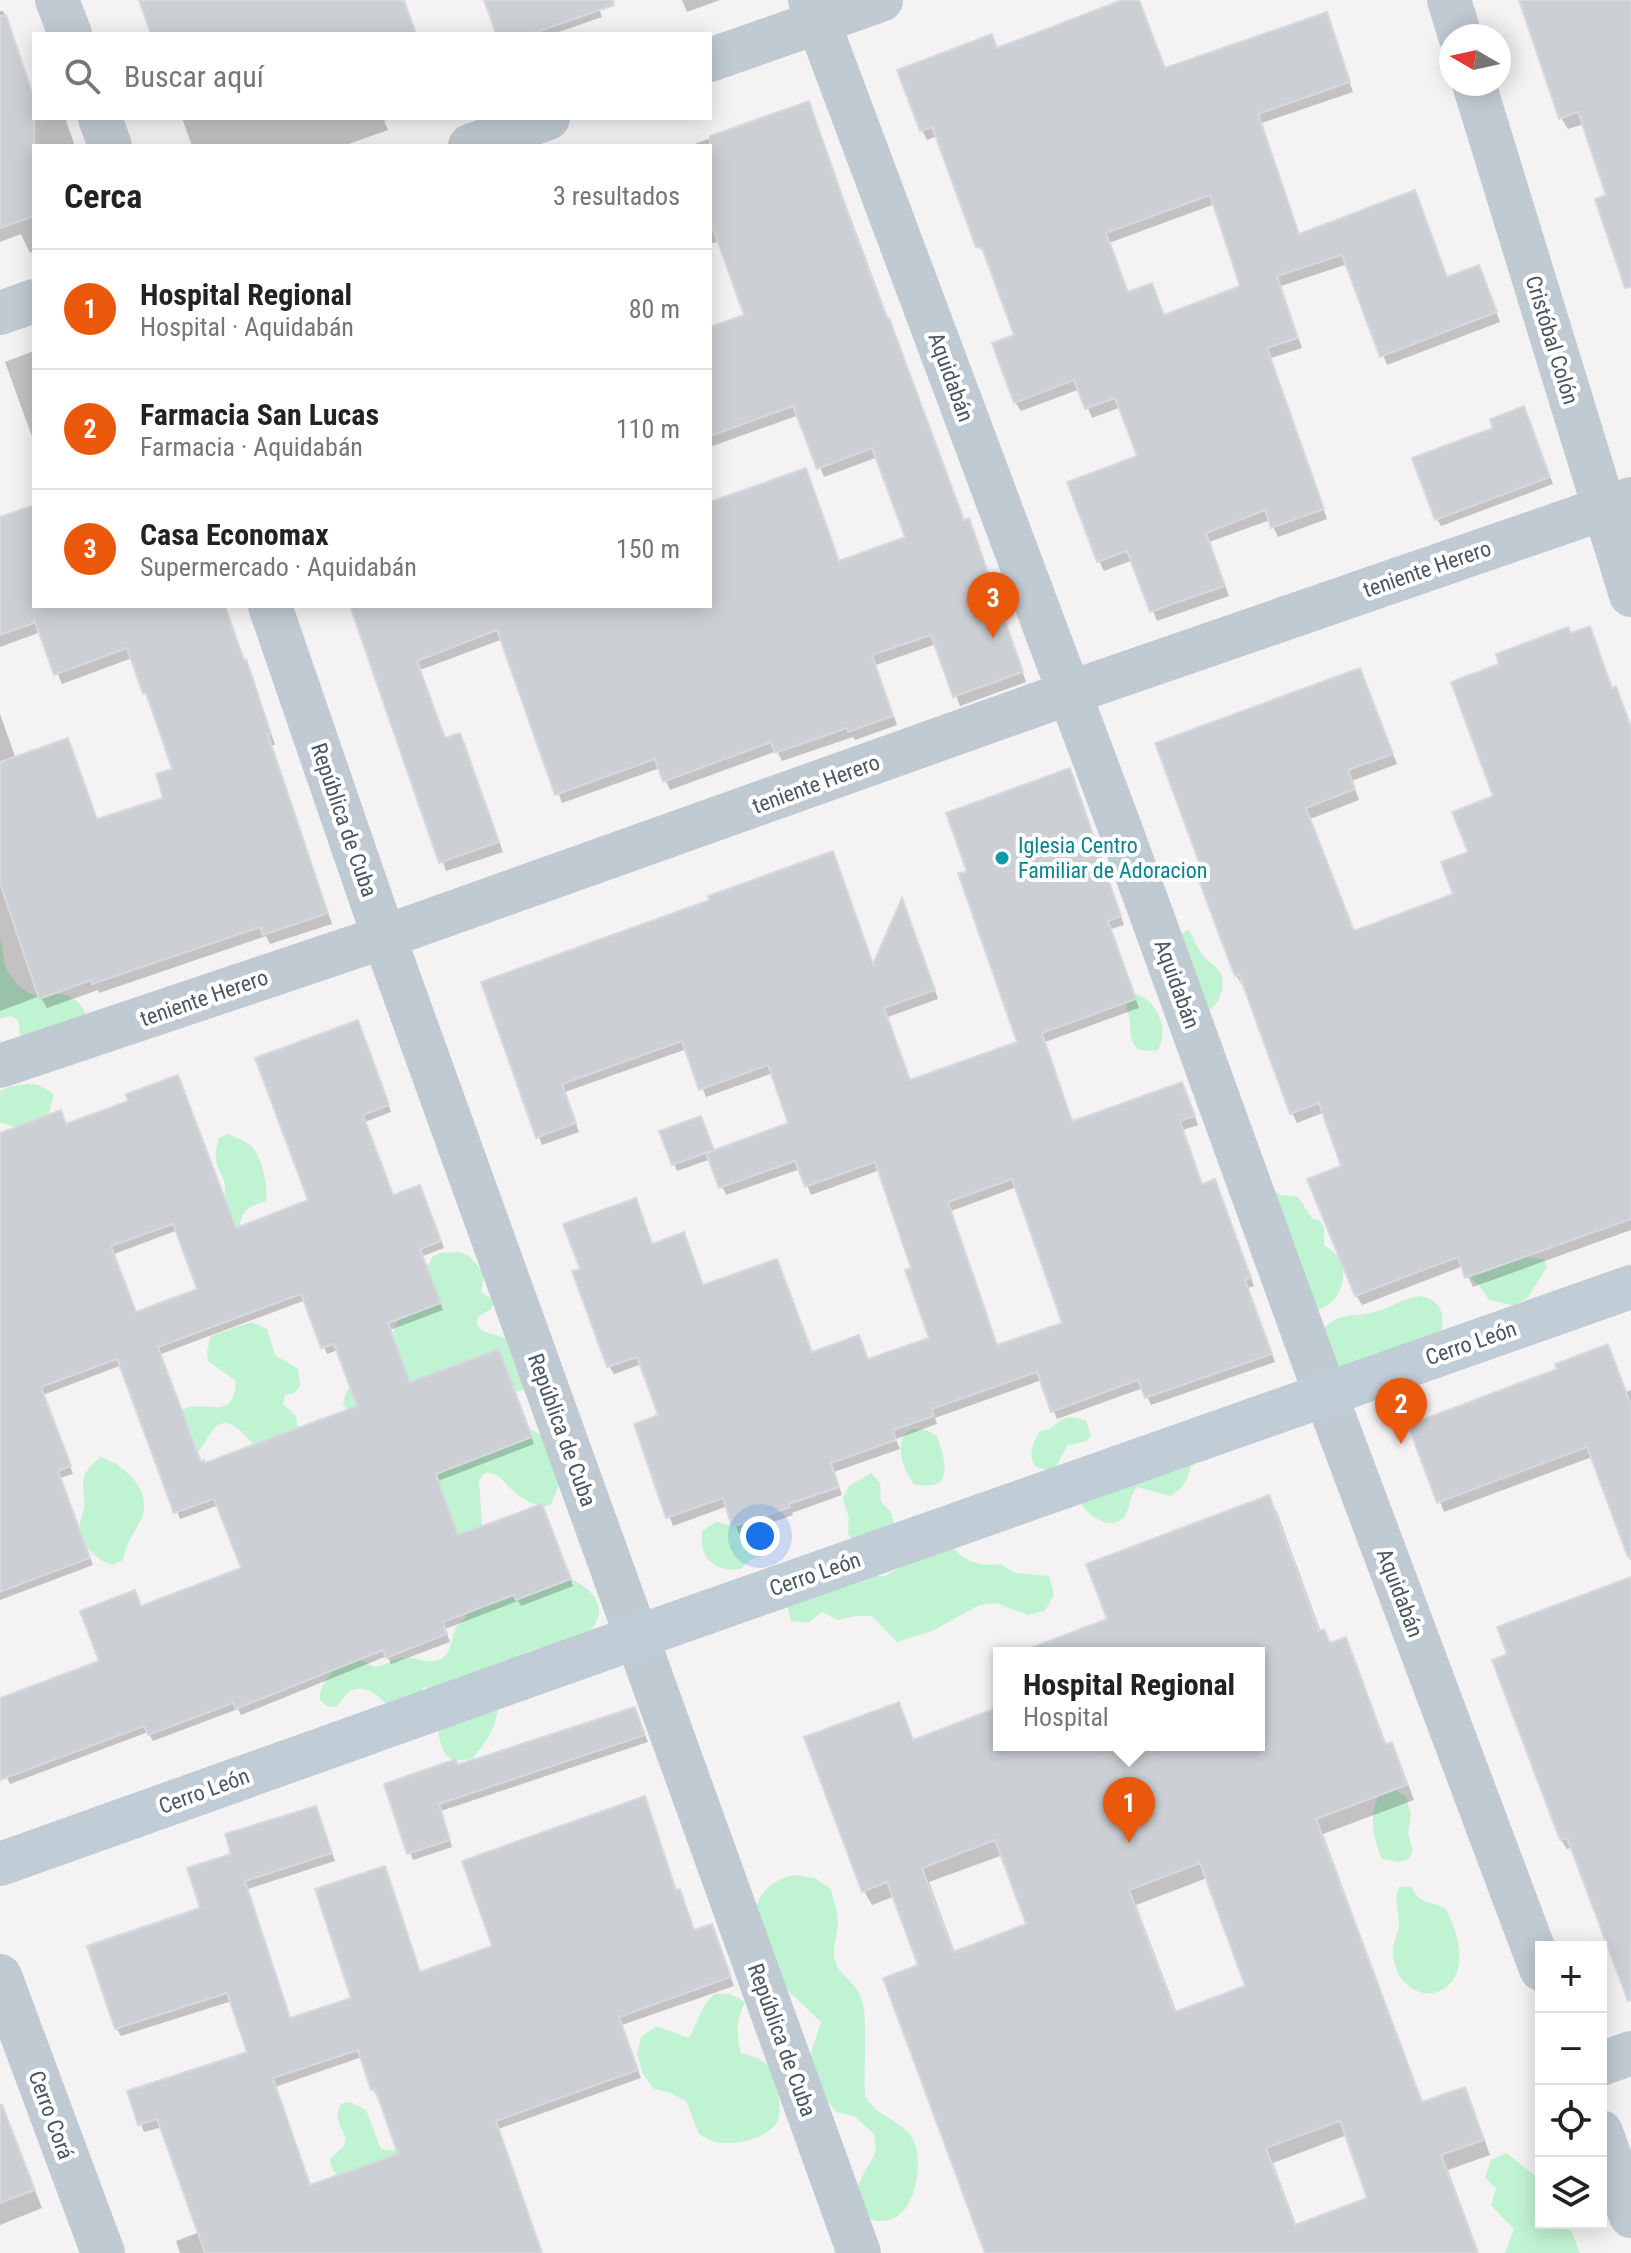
<!DOCTYPE html>
<html lang="es">
<head>
<meta charset="utf-8">
<style>
	:root { --surface:#fff; --page:#f6f6f6; --text:#222; --muted:#767676; --line:#e0e0e0; --accent:#ea580c }
	body { margin:0; font-family:"Roboto Condensed",sans-serif; background:var(--page); color:var(--text) }
	.controls { position:absolute; right:24px; bottom:24px; display:grid; overflow:hidden; border-radius:0px; box-shadow:0 4px 20px #0003 }
	.controls button { width:72px; height:72px; display:grid; place-items:center; padding:0; border:0; border-bottom:2px solid var(--line); background:var(--surface); color:var(--text); font:40px sans-serif }
	.compass { position:absolute; left:1439px; top:24px; width:72px; height:72px; border-radius:50%; background:var(--surface); box-shadow:0 4px 20px #0003; rotate:279deg }
	.you { position:absolute; left:760px; top:1536px; width:28px; height:28px; margin:-20px; border:6px solid #fff; border-radius:50%; background:#1a73e8; box-shadow:0 0 0 12px #1a73e833 }
	.badge { display:grid; place-items:center; width:52px; height:52px; border-radius:50%; background:var(--accent); color:#fff; font-size:26px; font-weight:700 }
	.pin { position:absolute; translate:-50% -66px; filter:drop-shadow(0 2px 4px #0008) }
	.pin::after { content:''; position:absolute; top:42px; width:28px; height:24px; background:inherit; clip-path:polygon(0 0,100% 0,50% 100%) }
	.popup { position:absolute; left:993px; top:1647px; width:272px; height:104px; box-sizing:border-box; display:grid; place-content:center; border-radius:0px; background:var(--surface); filter:drop-shadow(0 2px 6px #0005); font-size:26px; white-space:nowrap; color:var(--muted) }
	.popup b { font-size:30px; color:var(--text) }
	.popup::after { content:''; position:absolute; left:50%; top:100%; margin-left:-16px; border:16px solid transparent; border-top-color:var(--surface) }
	.list { margin:0; padding:0; list-style:none }
	h2 { display:flex; justify-content:space-between; align-items:center; height:104px; margin:0; padding:0 32px; font-size:34px }
	h2 small { font-size:26px; font-weight:400; color:var(--muted) }
	.list li { display:grid; grid-template-columns:52px 1fr auto; gap:24px; align-items:center; box-sizing:border-box; height:120px; padding:0 32px; border-top:2px solid var(--line) }
	.list b { display:block; font-size:30px; white-space:nowrap }
	.list p { margin:0; font-size:26px; white-space:nowrap; color:var(--muted) }
	.list em { font-size:26px; font-style:normal; color:var(--muted) }
	.icon { flex:none; width:44px; height:44px; fill:none; stroke:currentColor; stroke-width:2; stroke-linecap:round; stroke-linejoin:round }
	.map { position:relative; flex:none; width:1631px; height:2253px; overflow:hidden }
	.search { position:absolute; background:var(--surface); box-shadow:0 4px 20px #0003; left:32px; top:32px; width:680px; height:88px; display:flex; align-items:center; gap:20px; box-sizing:border-box; padding:0 28px; border-radius:0px; color:var(--muted); font-size:30px }
	.panel { position:absolute; background:var(--surface); box-shadow:0 4px 20px #0003; left:32px; top:144px; width:680px; height:464px; border-radius:0px }
	.map>svg:first-child { display:block }
</style>
</head>
<body>
<div class="map">
<svg width="1631" height="2253" viewBox="0 0 1631 2253">
	<rect width="100%" height="100%" fill="#f5f2f3"/>
	<!-- green -->
	<g fill="#c0f3d2">
		<path d="M1189,930C1193,937 1196,946 1201,953C1205,960 1215,964 1219,971C1228,984 1219,1004 1208,1011L1173,937Z"/>
		<path d="M0,940C4,949 2,958 6,967C10,978 23,992 34,995L42,991C60,993 79,995 86,1014L22,1046L18,1020L10,1016L0,1019Z"/>
		<path d="M1134,993C1158,1001 1169,1028 1158,1050C1133,1054 1131,1044 1130,1023C1130,1016 1126,1010 1126,1003Z"/>
		<path d="M30,1084L38,1085L54,1094L47,1120L23,1130L0,1122V1091L11,1086Z"/>
		<path d="M229,1134C236,1138 248,1142 253,1148C263,1161 268,1186 266,1201C245,1208 243,1210 238,1231L220,1220C221,1210 226,1198 225,1188C224,1168 209,1168 219,1138Z"/>
		<path d="M1274,1190L1281,1195L1298,1197L1312,1218L1320,1221L1324,1228V1245C1328,1248 1335,1252 1338,1257C1352,1279 1336,1312 1308,1311C1295,1310 1279,1300 1267,1295C1256,1269 1270,1219 1274,1190Z"/>
		<path d="M459,1252C471,1255 477,1264 484,1275L481,1292L496,1302L491,1309L478,1317L477,1325L482,1331L508,1339L532,1387L516,1392L499,1388L519,1422L549,1440L565,1471L551,1504L543,1507C532,1504 520,1498 512,1490C502,1481 500,1472 485,1473L479,1480L482,1525L468,1535L451,1536L343,1404C348,1376 374,1366 396,1351C393,1337 391,1329 401,1318L433,1256L441,1253Z"/>
		<path d="M1518,1256L1544,1259L1547,1267L1528,1297L1515,1306L1489,1300L1479,1285L1466,1274Z"/>
		<path d="M1421,1296C1448,1302 1444,1323 1438,1344L1334,1374L1320,1333C1339,1309 1354,1319 1378,1311C1395,1306 1402,1298 1421,1296Z"/>
		<path d="M251,1322L267,1329L275,1355L298,1369L300,1386L294,1393L285,1395L283,1404L296,1416L299,1436L255,1446C244,1435 228,1411 213,1430C207,1437 205,1445 198,1452H189L172,1415C177,1412 184,1408 190,1407C217,1404 233,1418 236,1381L208,1361L207,1352L211,1336Z"/>
		<path d="M1069,1417L1086,1420L1091,1437L1084,1442L1067,1445L1056,1468L1047,1470L1035,1466C1027,1454 1034,1442 1040,1431L1050,1429L1061,1420Z"/>
		<path d="M912,1429L926,1430L937,1436C946,1462 955,1493 914,1484C902,1469 892,1439 912,1429Z"/>
		<path d="M1194,1454C1190,1471 1187,1488 1170,1496L1137,1487C1129,1496 1131,1508 1124,1517C1111,1533 1087,1515 1080,1502Z"/>
		<path d="M100,1457C124,1464 154,1491 141,1519C134,1534 125,1544 123,1560L114,1565C98,1562 79,1544 80,1525C80,1519 84,1513 84,1507C85,1478 76,1480 100,1457Z"/>
		<path d="M871,1473L880,1483L881,1502L892,1514L894,1530L852,1541L848,1533L849,1519L843,1498L849,1486Z"/>
		<path d="M749,1520L766,1523C790,1569 754,1546 741,1569C714,1572 699,1559 702,1531L716,1522L733,1526Z"/>
		<path d="M946,1542C964,1559 975,1568 1000,1564L1015,1573L1049,1576L1054,1594L1045,1611L1028,1615L996,1603L979,1605L932,1631L897,1642L872,1616H856L838,1620L822,1612L808,1623L791,1621L787,1605L875,1576H885Z"/>
		<path d="M561,1574C580,1582 610,1599 595,1624C591,1631 585,1639 577,1642C561,1647 543,1645 527,1652L517,1667L498,1684C500,1719 495,1731 473,1758C426,1773 444,1711 432,1689L424,1687L413,1703L388,1706C379,1696 365,1683 350,1691C345,1694 341,1702 336,1707L327,1706L320,1700C319,1683 331,1677 336,1663L359,1659L374,1667C385,1666 392,1659 403,1658C420,1656 438,1671 449,1650C455,1637 451,1627 466,1618V1610Z"/>
		<path d="M1391,1787L1406,1797L1411,1814L1408,1833L1413,1851L1409,1859L1399,1862L1382,1859C1371,1832 1369,1814 1382,1788Z"/>
		<path d="M796,1875L815,1878L831,1889C834,1901 838,1913 838,1925C837,1935 833,1946 834,1955C836,1973 849,1977 857,1990C866,2003 865,2021 865,2037C866,2048 863,2090 866,2097C878,2120 911,2122 916,2147C922,2171 914,2220 883,2221C870,2222 866,2218 861,2206C851,2183 868,2171 876,2151L874,2134L854,2116L836,2112L824,2096L810,2055L821,2022L777,1980L755,1911C760,1890 775,1878 796,1875Z"/>
		<path d="M1399,1887H1412C1418,1905 1433,1901 1446,1909C1494,2003 1399,2019 1393,1954C1392,1943 1399,1934 1399,1923C1399,1909 1393,1900 1399,1887Z"/>
		<path d="M714,1994H730L745,2002C736,2021 736,2033 741,2053C751,2056 761,2058 768,2066C776,2074 783,2110 778,2120C769,2139 735,2146 716,2142C710,2141 704,2137 699,2134L686,2101L671,2093L654,2089L643,2074L637,2054L641,2037L656,2026L689,2038C698,2022 700,2008 714,1994Z"/>
		<path d="M350,2102L366,2110L381,2149L408,2152L345,2177C334,2174 331,2170 330,2159L344,2146L346,2138C341,2125 333,2118 341,2104Z"/>
		<path d="M1506,2153L1541,2180V2223H1560L1572,2233L1580,2253H1505L1514,2229L1491,2205L1496,2189L1485,2177L1491,2160Z"/>
	</g>
	<!-- shadow -->
	<g fill="#0003" fill-rule="evenodd">
		<path d="M486,0H596L602,17L553,34H498Z"/>
		<path d="M682,0H720L687,12Z"/>
		<path d="M1128,0H1138L1141,6L1165,70L1326,15L1353,92L1262,123L1300,236L1414,192L1448,279L1483,277L1500,322L1387,365L1348,264L1281,286L1302,348L1271,358L1327,519L1278,537L1270,520L1209,542L1229,596L1157,621L1133,560L1104,571L1099,561L1139,457L1121,407L1092,418L1080,389L1021,411L1015,402L1016,336L987,257L978,246L937,136L927,140L922,130L991,37L998,50ZM1215,204L1243,287L1165,317L1156,295L1129,294L1109,243Z"/>
		<path d="M1522,0H1631V268L1584,124L1568,129L1561,118Z"/>
		<path d="M0,11H3L9,22L34,96V118H65L75,146H34V251L30,253L21,234L0,242Z"/>
		<path d="M808,103L964,522L973,530L1026,682L960,706L936,644L876,665L897,725L855,740L853,737L782,761L777,751L670,790L660,768L562,803L503,639L420,670L445,740L460,735L465,744L503,852L446,871L352,606H710V550L805,470L840,563L908,539L878,457L824,477L799,415L710,447V329L746,316L719,241L710,244V146H689Z"/>
		<path d="M182,118H392L384,121L388,130L343,146H192Z"/>
		<path d="M34,351V442L5,362Z"/>
		<path d="M1527,415L1553,484L1441,526L1437,519L1496,429Z"/>
		<path d="M34,507V606H225L245,662L251,671L275,745H272L332,924L270,944L266,936L99,993L98,990L47,1008L40,996L0,1011V714L16,759L67,740L98,821L166,799L174,771L132,658L62,684L41,632L0,647V519Z"/>
		<path d="M1571,635L1594,639L1613,689L1620,699L1631,726V1230L1473,1287L1463,1266L1362,1305L1356,1295L1343,1167L1325,1112L1297,1123L1292,1113L1244,984L1242,985L1236,975L1205,871L1360,670L1397,764L1352,781L1359,800L1310,819L1355,933L1455,895L1470,854Z"/>
		<path d="M1073,779L1124,925L1111,929L1139,1008L1045,1042L1073,1123L1186,1093L1198,1125L1183,1130L1203,1185L1215,1181L1219,1189L1254,1286L1248,1288L1275,1362L1151,1405L1143,1388L1057,1419L1042,1380L935,1418L937,1424L896,1439L900,1449L834,1472L842,1495L792,1513L793,1515L739,1534L728,1506L673,1526L636,1425L661,1416L642,1364L614,1374L609,1366L582,1271L640,1209L653,1245L703,1287L813,1354L868,1361L931,1339L913,1269L880,1170L811,1195L800,1169L726,1195L711,1159L677,1171L674,1164L701,1118L714,1152L791,1125L773,1073L706,1097L687,1049L565,1092L579,1132L542,1145L484,983L874,966L903,902L938,999L888,1017L910,1082L1020,1043L969,874ZM1017,1187L1065,1324L998,1347L951,1211Z"/>
		<path d="M361,1029L391,1112L365,1122L394,1197L423,1194L444,1248L423,1256L443,1310L390,1330L410,1384L502,1358L534,1444L438,1481L459,1537L545,1513L573,1586L521,1606L518,1601L445,1629L450,1642L391,1664L387,1656L241,1715L238,1709L153,1741L148,1732L10,1784L0,1762V1700L102,1662L141,1608L244,1570L219,1505L180,1519L122,1365L43,1395L73,1474L60,1478L93,1565L0,1600V1140L66,1126L236,1230L311,1201ZM178,1230L200,1290L136,1314L114,1254ZM306,1300L327,1354L338,1350L359,1407L205,1466L201,1464L161,1354Z"/>
		<path d="M1607,1346L1626,1392L1631,1390V1561L1592,1457L1444,1512L1410,1426L1560,1370Z"/>
		<path d="M1268,1498L1277,1512L1321,1632L1323,1631L1331,1645L1345,1639L1353,1654L1387,1746L1391,1744L1399,1759L1414,1800L1323,1834L1423,2104L1464,2089L1472,2104L1490,2155L1448,2170L1479,2253H987L920,1966L895,1896L872,1905L864,1891L898,1704L914,1741L999,1709V1745H1259V1653H1079L1109,1620ZM1003,1855L1029,1925L955,1953L929,1882ZM1207,1878L1248,1987L1177,2013L1136,1905ZM1347,2135L1370,2199L1297,2227L1273,2163Z"/>
		<path d="M1631,1579V2000L1573,1847L1567,1849L1561,1840L1495,1661L1510,1655Z"/>
		<path d="M634,1709L648,1742L441,1811L452,1847L413,1860L387,1785L458,1767Z"/>
		<path d="M645,1799L677,1892L679,1891L684,1899L694,1932L711,1926L734,1986L622,2025L641,2078L498,2129L542,2253H180L176,2241L200,2232L162,2127L144,2132L129,2093L250,2054L232,2001L121,2036L116,2028L202,1910L234,1855L316,1808L320,1816L335,1861L248,1889L290,2020L353,2000L385,1868L421,1974L494,1948ZM362,2057L373,2089L377,2097L380,2096L400,2155L311,2186L275,2087Z"/>
		<path d="M11,2132L42,2208L0,2225V2136Z"/>
	</g>
	<!-- building -->
	<g fill="#ccd0d5" stroke="#d6d9de" stroke-width="2" fill-rule="evenodd">
		<path d="M139,0H404L416,34H151Z"/>
		<path d="M484,0H613L614,5L531,34H496Z"/>
		<path d="M1122,0H1139L1165,68L1327,12L1350,82L1258,114L1299,234L1415,190L1447,277L1479,265L1497,312L1380,357L1342,255L1277,276L1298,338L1267,348L1324,509L1271,528L1265,510L1206,533L1225,586L1150,612L1127,551L1097,562L1067,482L1137,456L1115,398L1085,409L1074,380L1014,403L992,343L1014,335L982,248L976,247L932,127L920,131L897,70L992,34L997,48ZM1210,195L1240,286L1164,315L1152,283L1128,292L1106,233Z"/>
		<path d="M1519,0H1631V287L1625,288L1595,199L1606,195L1578,112L1559,119Z"/>
		<path d="M6,15L34,99V216L0,228V16Z"/>
		<path d="M809,101L857,239L887,318H889L964,520L969,518L1023,672L953,697L931,635L872,655L893,716L848,732L847,728L775,753L771,742L663,782L655,759L555,795L497,630L417,661L445,738L460,733L499,842L439,863L350,606H710V502L806,468L839,561L905,537L872,448L817,469L793,406L710,436V327L744,315L710,220V136Z"/>
		<path d="M1524,406L1550,477L1435,520L1412,458L1493,428L1490,419Z"/>
		<path d="M34,505V606H225L244,660L246,659L271,734L268,735L328,913L263,935L260,927L92,984L91,980L39,999L0,883V762L68,738L97,819L163,798L156,774L172,769L146,692L143,694L127,648L54,675L34,619V623L0,635V517Z"/>
		<path d="M1590,626L1612,688L1616,686L1631,727V1219L1465,1278L1458,1257L1355,1296L1307,1179L1341,1166L1319,1103L1290,1114L1239,974L1235,976L1217,929L1196,872L1202,870L1155,743L1360,668L1393,754L1348,770L1355,789L1306,808L1354,931L1453,894L1441,862L1468,852L1452,812L1493,796L1451,682L1499,664L1496,654L1568,627L1571,633Z"/>
		<path d="M1070,768L1121,916L1108,921L1136,999L1042,1033L1071,1118L1073,1121L1182,1082L1195,1116L1180,1121L1202,1184L1215,1179L1251,1278L1245,1280L1272,1354L1145,1398L1138,1380L1051,1412L1037,1372L932,1409L934,1416L893,1430L896,1440L831,1463L839,1487L789,1504L790,1507L732,1527L723,1498L666,1518L634,1424L658,1415L637,1357L607,1367L572,1271L580,1269L563,1224L636,1198L652,1244L684,1232L703,1285L777,1259L812,1352L859,1335L868,1359L929,1338L905,1270L911,1268L875,1162L805,1187L795,1161L719,1188L706,1153L788,1123L768,1065L699,1090L682,1041L562,1084L576,1123L536,1138L481,982L710,900L708,896L833,851L873,964L902,898L935,990L884,1008L910,1080L1017,1042L958,873L967,872L946,813ZM1012,1179L1062,1323L997,1345L948,1202Z"/>
		<path d="M358,1020L389,1105L363,1115L393,1195L420,1185L441,1241L420,1249L441,1303L388,1323L410,1382L499,1349L532,1437L436,1474L458,1535L542,1504L571,1579L516,1600L514,1595L443,1622L447,1634L386,1658L383,1650L236,1709L233,1703L148,1735L144,1726L0,1780V1698L99,1661L80,1611L135,1590L141,1606L241,1568L214,1499L174,1513L117,1359L41,1387L71,1466L58,1471L90,1558L0,1592V1133L61,1110L66,1124L128,1101L126,1094L178,1075L236,1228L308,1200L255,1058ZM173,1224L197,1289L136,1312L111,1246ZM301,1294L321,1348L334,1344L357,1406L205,1463L204,1460L201,1462L158,1347Z"/>
		<path d="M701,1116L714,1150L672,1165L659,1131Z"/>
		<path d="M1608,1344L1631,1405V1557H1628L1587,1447L1437,1503L1408,1425L1557,1369L1555,1364Z"/>
		<path d="M1269,1495L1319,1631L1324,1629L1330,1643L1346,1637L1385,1744L1392,1742L1407,1785L1316,1819L1422,2102L1465,2087L1484,2140L1441,2155L1478,2253H985L883,1978L918,1965L887,1882L862,1892L804,1737L899,1702L913,1740L999,1707V1745H1259V1653H1026L1025,1650L1107,1619L1086,1564ZM995,1840L1026,1924L953,1952L922,1868ZM1200,1863L1245,1986L1175,2012L1129,1890ZM1340,2121L1367,2198L1295,2225L1266,2148Z"/>
		<path d="M1631,1577V2000L1628,2001L1567,1838L1560,1840L1492,1660L1507,1654L1497,1627Z"/>
		<path d="M635,1707L645,1735L439,1804L450,1840L407,1854L384,1784L456,1759L457,1765Z"/>
		<path d="M645,1796L676,1890L680,1889L694,1930L712,1924L731,1977L619,2017L638,2070L496,2121L542,2253H205L157,2119L138,2125L127,2091L247,2052L227,1993L115,2029L87,1946L200,1908L187,1868L231,1854L225,1834L316,1806L332,1853L245,1881L290,2018L351,1998L315,1889L385,1866L420,1972L492,1946L462,1861ZM358,2050L371,2090L375,2089L398,2154L310,2185L273,2078Z"/>
		<path d="M0,2105H2L35,2190L0,2203Z"/>
	</g>
	<g fill="none" stroke-linecap="round" stroke-linejoin="round">
		<!-- street -->
		<g stroke="#c0cad2" stroke-width="44">
			<path d="M57,0L70,34"/>
			<path d="M810,0L1120,828L1325,1393L1541,1969"/>
			<path d="M1449,0L1460,36"/>
			<path d="M710,60L881,0"/>
			<path d="M1474,84L1631,595"/>
			<path d="M100,118L110,146"/>
			<path d="M470,146L548,118"/>
			<path d="M0,313L34,301"/>
			<path d="M270,606L384,937L859,2253"/>
			<path d="M0,1066L384,937L1069,693L1631,499"/>
			<path d="M0,1976L103,2253"/>
			<path d="M1601,2064L1631,2053"/>
			<path d="M1601,2132L1631,2216"/>
		</g>
		<!-- secondary -->
		<path stroke="#c0ccd6" stroke-width="44" d="M0,1864L637,1637L1631,1287"/>
	</g>
	<!-- markers -->
	<circle fill="#0f9aa8" stroke="#fff" stroke-width="3" cx="1002" cy="858" r="8"/>
	<g text-anchor="middle" dominant-baseline="central" stroke-width="8" stroke-linejoin="round" paint-order="stroke">
		<!-- street labels -->
		<g font-size="22" fill="#495761" stroke="#fff">
			<text transform="translate(1552 340) rotate(73)">Cristóbal Colón</text>
			<text transform="translate(951 377) rotate(70)">Aquidabán</text>
			<text transform="translate(1427 569) rotate(-19)">teniente Herero</text>
			<text transform="translate(816 784) rotate(-20)">teniente Herero</text>
			<text transform="translate(344 820) rotate(71)">República de Cuba</text>
			<text transform="translate(1177 984) rotate(70)">Aquidabán</text>
			<text transform="translate(204 998) rotate(-19)">teniente Herero</text>
			<text transform="translate(1471 1343) rotate(-19)">Cerro León</text>
			<text transform="translate(562 1430) rotate(70)">República de Cuba</text>
			<text transform="translate(815 1574) rotate(-19)">Cerro León</text>
			<text transform="translate(1400 1593) rotate(69)">Aquidabán</text>
			<text transform="translate(204 1791) rotate(-20)">Cerro León</text>
			<text transform="translate(782 2040) rotate(70)">República de Cuba</text>
			<text transform="translate(51 2115) rotate(70)">Cerro Corá</text>
		</g>
		<!-- culture labels -->
		<g font-size="22" fill="#0d838f" stroke="#fff" text-anchor="start">
			<text x="1018" y="845">Iglesia Centro<tspan x="1018" dy="25">Familiar de Adoracion</tspan></text>
		</g>
	</g>
</svg>
<div class="controls">
<button>+</button>
<button>−</button>
<button><svg class="icon" aria-label="locate" viewBox="0 0 24 24"><circle cx="12" cy="12" r="6"/><path d="M12 2v4M12 18v4M2 12h4M18 12h4"/></svg></button>
<button><svg class="icon" aria-label="layers" viewBox="0 0 24 24"><path d="M12 4l9 5-9 5-9-5zM3 14l9 5 9-5"/></svg></button>
</div>
<svg class="compass" viewBox="-18 -18 36 36"><path d="M0-13l5 13h-10z" fill="#e53935"/><path d="M0 13l5-13h-10z" fill="#767676"/></svg>
<div class="you"></div>
<div class="pin badge" style="left:1129px;top:1843px">1</div>
<div class="popup"><b>Hospital Regional</b>Hospital</div>
<div class="pin badge" style="left:1401px;top:1444px">2</div>
<div class="pin badge" style="left:993px;top:638px">3</div>
<div class="search"><svg class="icon" aria-label="search" viewBox="0 0 24 24"><circle cx="10" cy="10" r="6"/><path d="M15 15l6 6"/></svg>Buscar aquí</div>
<section class="panel">
<h2>Cerca<small>3 resultados</small></h2>
<ul class="list">
<li><span class="badge">1</span><div><b>Hospital Regional</b><p>Hospital · Aquidabán</p></div><em>80 m</em></li>
<li><span class="badge">2</span><div><b>Farmacia San Lucas</b><p>Farmacia · Aquidabán</p></div><em>110 m</em></li>
<li><span class="badge">3</span><div><b>Casa Economax</b><p>Supermercado · Aquidabán</p></div><em>150 m</em></li>
</ul>
</section>
</div>
</body>
</html>
